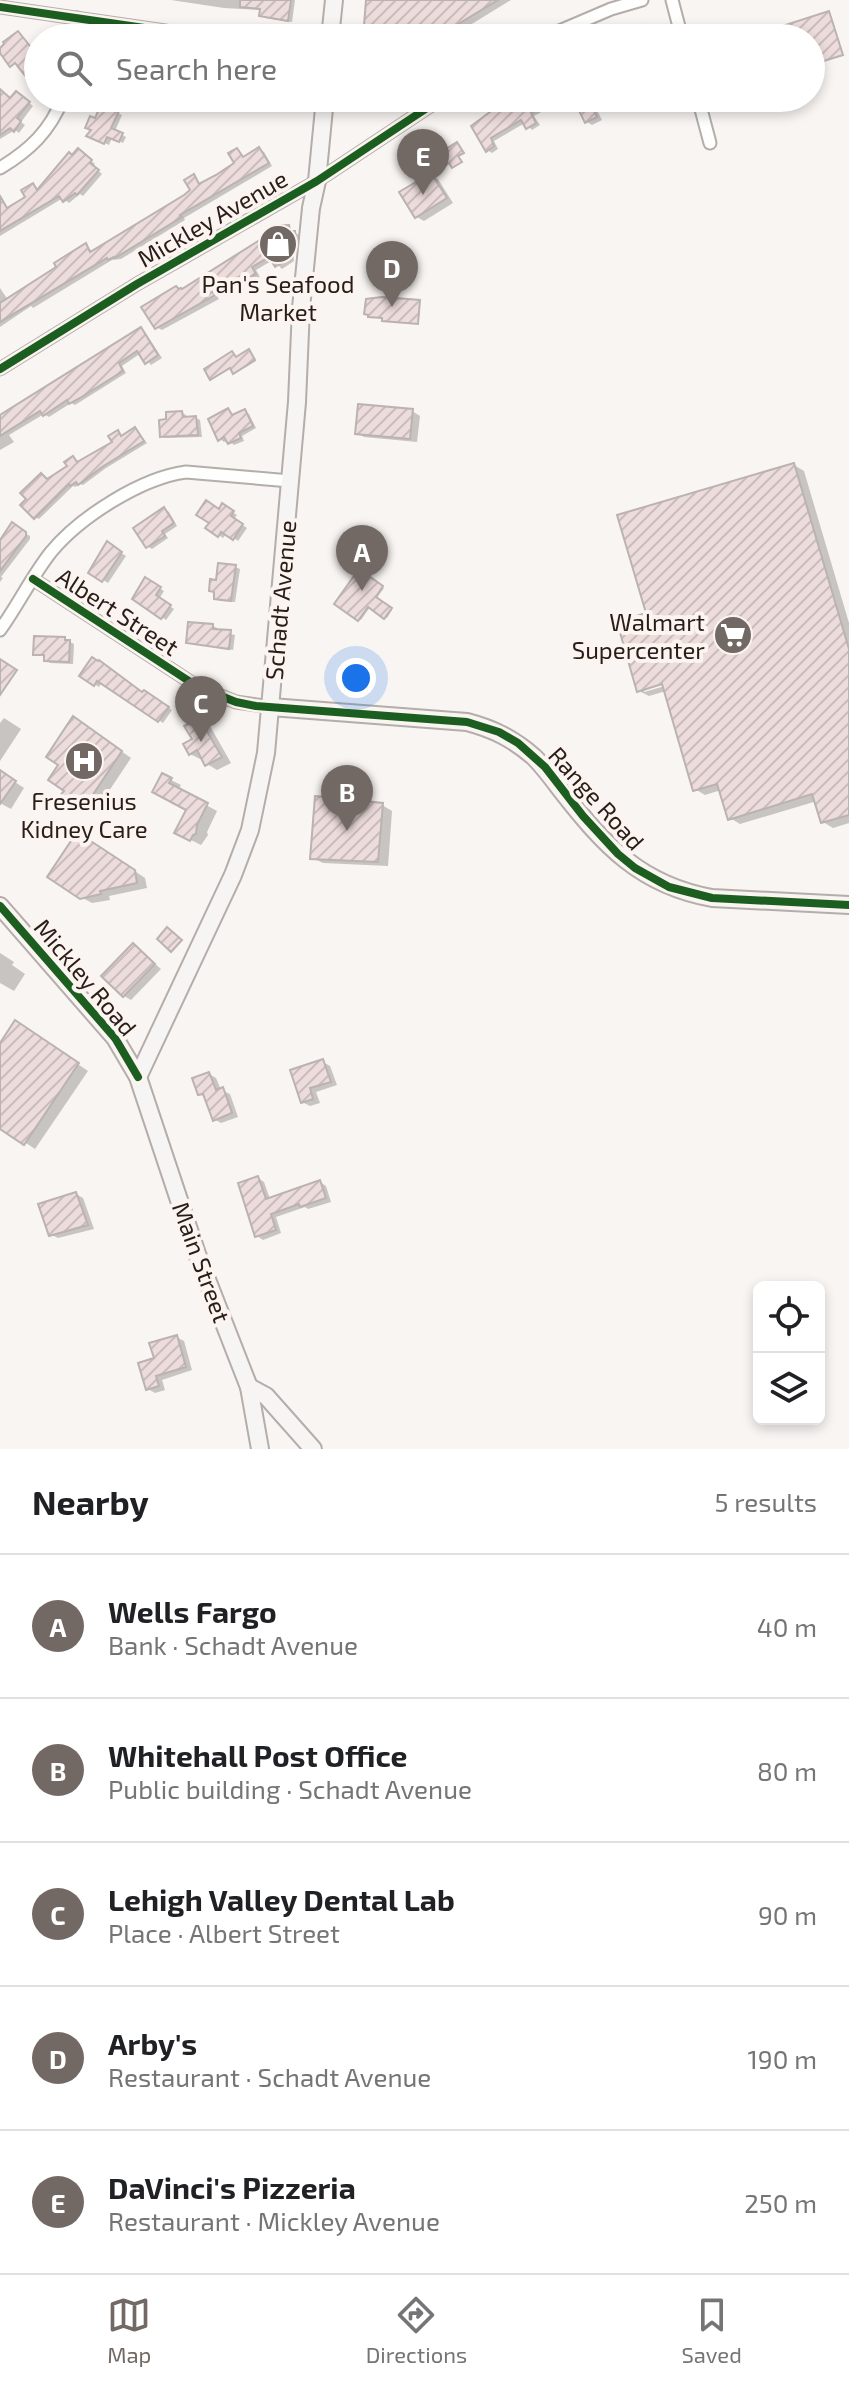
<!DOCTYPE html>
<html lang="en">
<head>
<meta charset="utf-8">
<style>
	:root { --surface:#fff; --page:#f6f6f6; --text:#202124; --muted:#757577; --line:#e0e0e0; --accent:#726964 }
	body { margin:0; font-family:"Exo 2",sans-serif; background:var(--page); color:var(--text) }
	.controls { position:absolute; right:24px; bottom:24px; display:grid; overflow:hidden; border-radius:12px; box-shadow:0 4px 12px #0003 }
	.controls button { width:72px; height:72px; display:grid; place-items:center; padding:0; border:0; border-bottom:2px solid var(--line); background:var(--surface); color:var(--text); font:40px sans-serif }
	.you { position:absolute; left:356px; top:678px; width:28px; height:28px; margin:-20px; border:6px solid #fff; border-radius:50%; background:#1a73e8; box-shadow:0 0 0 12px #1a73e833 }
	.badge { display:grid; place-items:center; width:52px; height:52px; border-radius:50%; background:var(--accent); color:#fff; font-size:26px; font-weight:700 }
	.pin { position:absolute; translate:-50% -66px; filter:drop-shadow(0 2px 4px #0008) }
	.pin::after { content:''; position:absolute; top:42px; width:28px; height:24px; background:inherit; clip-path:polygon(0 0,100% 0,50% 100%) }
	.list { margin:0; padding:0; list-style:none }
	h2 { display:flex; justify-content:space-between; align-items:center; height:104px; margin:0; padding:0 32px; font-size:34px }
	h2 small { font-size:26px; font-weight:400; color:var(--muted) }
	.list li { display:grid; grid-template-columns:52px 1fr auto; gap:24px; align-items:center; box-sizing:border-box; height:144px; padding:0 32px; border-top:2px solid var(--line) }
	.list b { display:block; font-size:30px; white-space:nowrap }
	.list p { margin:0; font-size:26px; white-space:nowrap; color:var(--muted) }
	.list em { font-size:26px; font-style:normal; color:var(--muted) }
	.icon { flex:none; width:44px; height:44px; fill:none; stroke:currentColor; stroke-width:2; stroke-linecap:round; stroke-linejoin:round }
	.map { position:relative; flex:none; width:849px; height:1449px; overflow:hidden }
	.search { position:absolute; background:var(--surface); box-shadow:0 4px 12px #0003; left:24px; right:24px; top:24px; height:88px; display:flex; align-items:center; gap:20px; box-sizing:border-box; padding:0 28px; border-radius:44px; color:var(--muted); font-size:30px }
	.sheet { height:824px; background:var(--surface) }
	nav { display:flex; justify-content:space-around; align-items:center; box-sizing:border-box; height:112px; border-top:2px solid var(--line); background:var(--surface); font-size:22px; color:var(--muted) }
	nav a { display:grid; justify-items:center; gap:4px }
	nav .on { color:var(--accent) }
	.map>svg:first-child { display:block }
</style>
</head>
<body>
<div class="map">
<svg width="849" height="1449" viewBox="0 0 849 1449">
	<defs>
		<pattern id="building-hatch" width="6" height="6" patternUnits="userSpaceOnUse" patternTransform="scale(2)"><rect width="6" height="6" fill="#eddcdc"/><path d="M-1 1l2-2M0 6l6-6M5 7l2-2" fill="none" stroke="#cbbcbc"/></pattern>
	</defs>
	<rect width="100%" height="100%" fill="#f9f5f3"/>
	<!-- shadow -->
	<g fill="#0003" fill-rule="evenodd">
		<path d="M171,0H295L292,22L265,18L261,15L262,10L224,8Z"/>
		<path d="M368,0H511L449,38H365Z"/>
		<path d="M647,28L654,31L656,38H618Z"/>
		<path d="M19,33L34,50L30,54L38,61V74L32,79L0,50V47Z"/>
		<path d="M0,92L11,100L21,96L33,106L21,122L25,125L19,133L15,130L0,139Z"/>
		<path d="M258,98H274L273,103L262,102Z"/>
		<path d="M519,98H550L554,105L534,116L540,125L532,130L525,123L494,141L498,149L492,153L487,150L495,111Z"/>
		<path d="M575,98H595L599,107L596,108L602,120L592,125L586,121Z"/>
		<path d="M103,106L122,115L115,131L126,137L123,143L112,138L109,145L89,136Z"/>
		<path d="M237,150L245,158L259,150L264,152L272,166L184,218L185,220L121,259L112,260L33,308L31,306L0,327V288L8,300L59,267L86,246L93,252L192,190L194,177L201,185L237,164Z"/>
		<path d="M82,153L95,164L93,166L102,174L83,196L80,194L69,203L63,198L0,236V213L28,198L33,185L39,191L74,157Z"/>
		<path d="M431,175L438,179L453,203L424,221L417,217Z"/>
		<path d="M288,227L300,236L301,249L293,250L294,261L282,269L273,260L256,270L260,277L248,284L241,280L216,295L219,299L162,330L156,327L181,290Z"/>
		<path d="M141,330L145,332L162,358L151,365L141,353L122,366L126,373L75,405L71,403L49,417L44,414L9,435L14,442L0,450V418Z"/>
		<path d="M250,353L256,361L236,373L232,368L212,378L237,359Z"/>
		<path d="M228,410L234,416L245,411L249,414L256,428L242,436L244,441L234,445L228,440L224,442L220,439Z"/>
		<path d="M412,411L420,416L417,442L364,437L357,433Z"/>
		<path d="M182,413L186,415L187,419L196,418L200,420L202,437L167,438L162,436Z"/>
		<path d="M135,429L147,443L106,468L83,485L80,484L75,487L73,486L39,519L35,517L48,481L70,467L74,458L79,463L114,442L118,432L123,437Z"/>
		<path d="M794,465L804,471L849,623V823L833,828L823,822L817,801L740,824L730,818L721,790L705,795L695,789L666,691L649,696L639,691L648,615ZM671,680L672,684L644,692V688Z"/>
		<path d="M164,509L169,512L177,526L165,534L168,538L152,549L147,546Z"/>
		<path d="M227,509L237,515L234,519L247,528L238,541L227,533L223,538L208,528L220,511Z"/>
		<path d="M12,525L30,536V539L1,577L3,578L0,582V543Z"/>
		<path d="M107,544L126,556L108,583L91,572Z"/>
		<path d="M235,567L240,569L235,602L220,601L216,598L218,582Z"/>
		<path d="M360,571L384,588L376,599L392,610L387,618L370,607L361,620L337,604Z"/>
		<path d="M146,580L164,591L159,599L174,609L166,620L134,598Z"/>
		<path d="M213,626L217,628V631L235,635L233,650L192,644L188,642Z"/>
		<path d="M64,639L74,644L73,664L50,663L46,660V656L35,654Z"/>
		<path d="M82,676L144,692L172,710L163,723L102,682L99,687Z"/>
		<path d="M4,718L21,729L0,761V723Z"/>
		<path d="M199,720L210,726L231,763L217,770L207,764L203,758L200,759L190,754Z"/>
		<path d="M84,725L131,758L97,809L83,801L78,809L61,798L67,790Z"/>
		<path d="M0,772L24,788L11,809L0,803Z"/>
		<path d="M163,776L181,785L178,790L217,811L207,832L208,835L201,845L177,833L188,809Z"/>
		<path d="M382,805L392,811L388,866L323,863L313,858Z"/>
		<path d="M88,840L145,878L147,888L109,896L110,900L92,903L81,897Z"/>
		<path d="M134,946L161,969L131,1000L124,996Z"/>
		<path d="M0,953L14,962L12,965L25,974L14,991L0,983Z"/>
		<path d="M26,1029L88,1071L35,1149L0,1126V1047Z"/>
		<path d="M323,1062L330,1066L337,1085L316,1092L320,1103L310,1106L302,1102Z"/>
		<path d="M209,1074L216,1078L221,1090L230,1094L238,1117L221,1123L214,1119L207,1098L200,1094Z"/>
		<path d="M258,1178L264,1182L270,1199L320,1182L326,1186L331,1202L308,1209L305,1207L276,1217L281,1233L263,1240L257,1236Z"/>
		<path d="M76,1194L83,1198L94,1229L58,1238L50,1234Z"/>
		<path d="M176,1337L184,1341L192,1370L162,1380L165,1390L155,1393L148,1389L156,1359Z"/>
	</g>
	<!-- building -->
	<g fill="url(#building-hatch)" stroke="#bbb2b2" stroke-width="2">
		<path d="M240,0H291L288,21L259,16L260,9L240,7Z"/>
		<path d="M366,0H498L435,38H363Z"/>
		<path d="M829,11L843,55L811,65V38H751V36Z"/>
		<path d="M647,25L651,38H616L615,36Z"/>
		<path d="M18,31L34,51L31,53L38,62V69L27,78L15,63L10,67L0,53V48L4,44L3,42Z"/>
		<path d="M0,89L10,98L16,91L30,102L17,118L21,121L14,132L10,128L0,135Z"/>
		<path d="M515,98H558L531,113L536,123L526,129L521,120L491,138L494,146L486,152L471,126L494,109Z"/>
		<path d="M573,98H588L597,117L585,123Z"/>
		<path d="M102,103L119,111L111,128L123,133L119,142L107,137L104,144L86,136L91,130L85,128L90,116L95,118Z"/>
		<path d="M457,142L464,153L458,156L462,162L452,168L449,163L443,167L434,152L443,146L446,149Z"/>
		<path d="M259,147L269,163L180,215L182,217L115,258L114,257L108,260L107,258L0,322V303L56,267L54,263L86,243L90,252L184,195L190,190L184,180L194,174L199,184L216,175L234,163L228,153L237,148L243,157Z"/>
		<path d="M78,148L92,160L90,163L99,170L77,195L75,193L63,202L59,196L0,231V196L7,208L25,197L21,190L33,183L37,190L69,152L72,155Z"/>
		<path d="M431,173L447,198L415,218L399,192Z"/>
		<path d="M289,225L290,231H295L296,244V247L288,248L290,258L275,267L269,257L252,267L256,274L241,282L238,277L212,292L215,295L155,329L141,307L176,286L179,289L181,288L182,289L274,231L273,226Z"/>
		<path d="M382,297L420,300L418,324L382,321V318L368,317V315L364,314L366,299Z"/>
		<path d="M141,327L158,355L145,364L137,351L119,363L123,371L80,398L69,404L67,400L43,416L40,411L0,436V415Z"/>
		<path d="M249,349L255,360L233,374L230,368L210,380L204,369L232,351L236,357Z"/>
		<path d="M358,404L413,409L410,439L355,434Z"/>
		<path d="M228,408L232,415L245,409L253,426L239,433L241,438L228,444L224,437L218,441L208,419Z"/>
		<path d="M182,411L183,417L196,416L198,435L160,437L159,420L166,419V412Z"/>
		<path d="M135,427L144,441L102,467L78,485L76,482L70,486L69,484L34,519L20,505L26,499L20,493L41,473L47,479L67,466L64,462L73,456L77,462L112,442L108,436L118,430L121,436Z"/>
		<path d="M794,463L849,649V815L821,823L812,794L728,820L717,784L693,791L662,684L637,692L617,622L646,613L617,515Z"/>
		<path d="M206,500L219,509L222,503L234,511L231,516L243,524L233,540L221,532L218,537L205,528L209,523L196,515Z"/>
		<path d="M164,507L174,523L162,531L165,536L146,548L133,528Z"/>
		<path d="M12,522L26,532V536L0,571V540Z"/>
		<path d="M107,541L122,552L102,582L88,573Z"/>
		<path d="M218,563L236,565L231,601L214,599V592L209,591L210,579L216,580Z"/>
		<path d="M359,569L383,586L376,597L392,608L384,619L368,607L358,621L334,604Z"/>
		<path d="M145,577L161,587L156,595L171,605L161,619L132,599Z"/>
		<path d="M188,622L213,624V629L231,630L229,649L186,643Z"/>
		<path d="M34,636L65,637V640H70L69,662L44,661V655H33Z"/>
		<path d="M92,657L98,661L99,660L142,692L144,690L169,707L158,722L97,681L94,686L79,676Z"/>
		<path d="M0,659L17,670L0,695Z"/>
		<path d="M73,716L122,751L86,805L73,797L68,805L58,798L64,791L48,780L58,765L46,757Z"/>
		<path d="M199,718L222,757L205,766L197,750L189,755L183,744L192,739L184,726Z"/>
		<path d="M0,770L16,781L0,804Z"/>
		<path d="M162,773L172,778L169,783L208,803L197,825L196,834L193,835L190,841L174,833L186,810L152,792Z"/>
		<path d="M315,796L383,803L378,862L310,859Z"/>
		<path d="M77,832L135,870L137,883L100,891L101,894L80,899L47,877Z"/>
		<path d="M167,927L182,940L171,952L157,939Z"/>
		<path d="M133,943L155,964L123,997L101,976Z"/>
		<path d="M15,1020L79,1063L24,1145L0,1129V1043Z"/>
		<path d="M323,1059L331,1082L310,1088L313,1099L301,1103L290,1070Z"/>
		<path d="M209,1072L216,1090L223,1087L232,1113L213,1121L203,1094L198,1095L192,1078Z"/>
		<path d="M258,1176L266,1199L320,1180L326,1198L300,1207L299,1204L271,1214L276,1230L255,1237L238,1183Z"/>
		<path d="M76,1192L88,1225L49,1236L38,1204Z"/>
		<path d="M177,1335L186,1367L156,1376L159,1386L146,1390L138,1363L154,1358L149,1343Z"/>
	</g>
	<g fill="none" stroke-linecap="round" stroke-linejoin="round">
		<!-- street casing -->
		<g stroke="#b4ada9" stroke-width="15">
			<g id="street">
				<path d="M672,0L682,38"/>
				<path d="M0,7L213,38"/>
				<path d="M74,38L77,18"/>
				<path d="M543,38L611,9L642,0"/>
				<path d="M698,98L710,143"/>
				<path d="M0,168C30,150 50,131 63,98"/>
				<path d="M0,369L137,284L317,181L442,98"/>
				<path d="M33,579L198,687L236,702L271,707"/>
				<path d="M0,630C18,605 32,576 51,552C80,517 141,478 186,472L290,481"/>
			</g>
		</g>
		<!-- secondary casing -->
		<g stroke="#b4ada9" stroke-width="20">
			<g id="secondary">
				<path d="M330,38L334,0"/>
				<path d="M271,707L467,722C494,729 513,739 534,757C544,767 552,778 561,790C604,845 640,885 712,898L849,905"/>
				<path d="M0,906L115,1038L138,1077L197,1254L249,1387L260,1449"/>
				<path d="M138,1077L233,875L250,830L266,753L297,402L301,308L311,208L317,181L325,98"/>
				<path d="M249,1387L266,1396L313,1449"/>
			</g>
		</g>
		<!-- street -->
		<use href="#street" stroke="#fefefd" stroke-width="11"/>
		<!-- secondary -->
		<use href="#secondary" stroke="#f7f5f3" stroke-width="16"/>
		<!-- cycleway casing -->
		<g stroke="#fbf4f1" stroke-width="13">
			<g id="cycleway">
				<path d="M0,7L213,38"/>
				<path d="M0,369L137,284L317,181L442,98"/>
				<path d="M33,579L198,687L236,702L256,706L467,722L499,732L518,743L545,767L583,816L618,854L635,868L669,887L712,898L849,905"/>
				<path d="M0,906L115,1038L138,1077"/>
			</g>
		</g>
		<!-- cycleway -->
		<use href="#cycleway" stroke="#1b5e20" stroke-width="8"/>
	</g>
	<!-- icons -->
	<defs>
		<g id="shop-disc" transform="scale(2)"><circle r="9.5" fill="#726964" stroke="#fbf4f1"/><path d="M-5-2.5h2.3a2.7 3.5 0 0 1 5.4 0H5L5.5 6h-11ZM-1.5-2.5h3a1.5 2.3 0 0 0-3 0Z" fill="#fff"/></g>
		<g id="supermarket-disc" transform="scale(2)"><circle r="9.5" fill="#726964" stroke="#fbf4f1"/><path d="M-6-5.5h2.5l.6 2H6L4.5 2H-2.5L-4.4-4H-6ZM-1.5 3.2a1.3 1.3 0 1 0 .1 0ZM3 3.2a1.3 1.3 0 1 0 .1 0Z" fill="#fff"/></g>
		<g id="hospital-disc" transform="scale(2)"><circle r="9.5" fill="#726964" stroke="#fbf4f1"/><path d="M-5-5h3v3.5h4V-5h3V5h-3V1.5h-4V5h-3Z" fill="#fff"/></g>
	</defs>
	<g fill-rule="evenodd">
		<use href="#shop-disc" x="278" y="244"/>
		<use href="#supermarket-disc" x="733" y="635"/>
		<use href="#hospital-disc" x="84" y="761"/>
	</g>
	<g text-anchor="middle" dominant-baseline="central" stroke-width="8" stroke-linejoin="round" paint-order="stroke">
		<!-- street labels -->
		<g font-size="24" fill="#291d17" stroke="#fbf4f1">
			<text transform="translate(212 218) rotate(-30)">Mickley Avenue</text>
			<text transform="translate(280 600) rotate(-85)">Schadt Avenue</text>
			<text transform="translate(118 611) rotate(33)">Albert Street</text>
			<text transform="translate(597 798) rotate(48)">Range Road</text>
			<text transform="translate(86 977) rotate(50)">Mickley Road</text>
			<text transform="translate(202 1262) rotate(70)">Main Street</text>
		</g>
		<!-- poi labels -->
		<g font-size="24" fill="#291d17" stroke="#fbf4f1">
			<text x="278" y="283">Pan's Seafood<tspan x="278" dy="28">Market</tspan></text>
			<text x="705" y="621" text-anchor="end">Walmart<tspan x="705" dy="28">Supercenter</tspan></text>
			<text x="84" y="800">Fresenius<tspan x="84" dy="28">Kidney Care</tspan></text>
		</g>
	</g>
</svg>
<div class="controls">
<button><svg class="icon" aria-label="locate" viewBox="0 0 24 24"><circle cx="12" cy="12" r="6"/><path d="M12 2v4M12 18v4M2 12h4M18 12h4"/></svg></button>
<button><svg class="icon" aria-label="layers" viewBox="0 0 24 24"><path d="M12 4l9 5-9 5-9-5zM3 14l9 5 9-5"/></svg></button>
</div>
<div class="you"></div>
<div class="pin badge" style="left:362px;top:591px">A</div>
<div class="pin badge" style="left:347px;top:831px">B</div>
<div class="pin badge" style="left:201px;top:742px">C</div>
<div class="pin badge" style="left:392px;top:307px">D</div>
<div class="pin badge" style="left:423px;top:195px">E</div>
<div class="search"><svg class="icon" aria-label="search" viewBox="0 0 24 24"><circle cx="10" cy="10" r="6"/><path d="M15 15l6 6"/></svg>Search here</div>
</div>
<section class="sheet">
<h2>Nearby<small>5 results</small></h2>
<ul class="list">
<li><span class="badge">A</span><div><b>Wells Fargo</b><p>Bank · Schadt Avenue</p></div><em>40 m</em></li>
<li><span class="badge">B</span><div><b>Whitehall Post Office</b><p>Public building · Schadt Avenue</p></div><em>80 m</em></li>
<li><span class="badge">C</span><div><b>Lehigh Valley Dental Lab</b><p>Place · Albert Street</p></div><em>90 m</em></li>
<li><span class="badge">D</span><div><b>Arby's</b><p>Restaurant · Schadt Avenue</p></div><em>190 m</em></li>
<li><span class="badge">E</span><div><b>DaVinci's Pizzeria</b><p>Restaurant · Mickley Avenue</p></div><em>250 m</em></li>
</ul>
</section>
<nav>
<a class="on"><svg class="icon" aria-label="map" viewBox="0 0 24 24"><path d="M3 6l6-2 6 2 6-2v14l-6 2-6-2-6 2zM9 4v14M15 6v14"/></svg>Map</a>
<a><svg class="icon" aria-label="directions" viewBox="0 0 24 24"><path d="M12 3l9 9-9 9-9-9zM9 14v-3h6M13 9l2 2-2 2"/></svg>Directions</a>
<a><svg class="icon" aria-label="saved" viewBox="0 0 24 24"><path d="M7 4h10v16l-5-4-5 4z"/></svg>Saved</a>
</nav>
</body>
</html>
